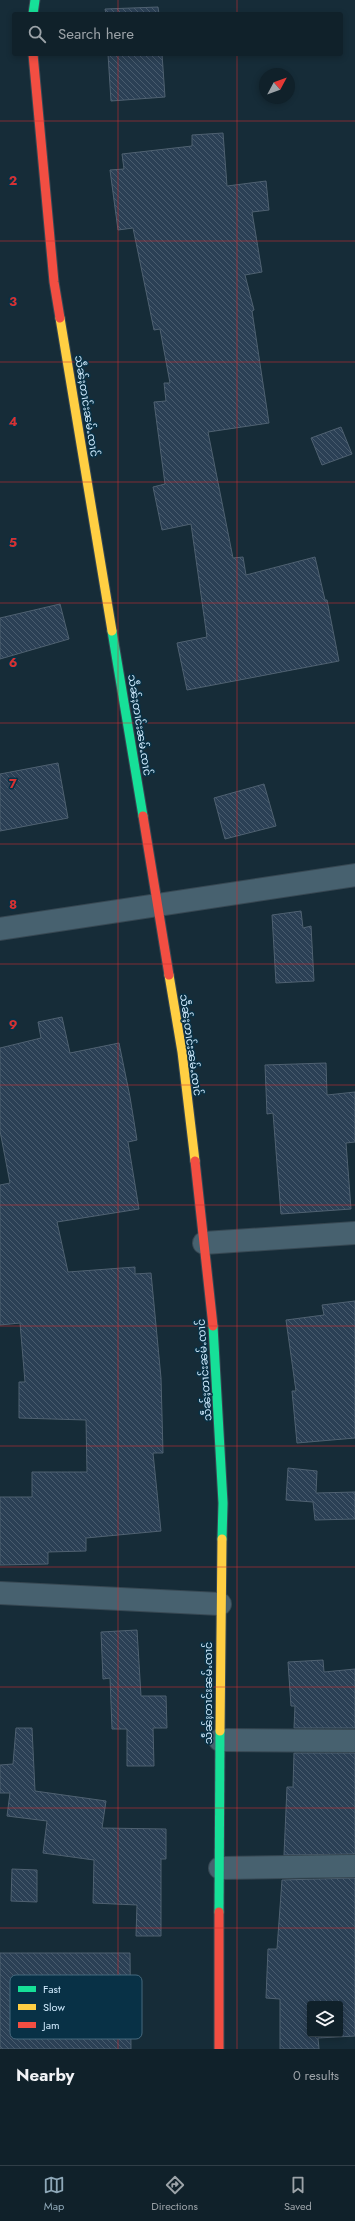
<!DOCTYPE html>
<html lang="en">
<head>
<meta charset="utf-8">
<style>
	:root { --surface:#10212a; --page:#192932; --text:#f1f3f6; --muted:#9ca3a8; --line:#303e47; --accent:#8ea8b8 }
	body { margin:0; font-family:Jost,"Noto Sans Myanmar",sans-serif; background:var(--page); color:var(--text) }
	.controls { position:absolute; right:12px; bottom:12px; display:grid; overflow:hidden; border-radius:4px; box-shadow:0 2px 6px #0003 }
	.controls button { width:36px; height:36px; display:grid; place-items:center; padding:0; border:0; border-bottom:1px solid var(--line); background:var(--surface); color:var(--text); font:20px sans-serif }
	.compass { position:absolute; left:259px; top:68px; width:36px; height:36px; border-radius:50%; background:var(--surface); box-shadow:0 2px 6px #0003; rotate:49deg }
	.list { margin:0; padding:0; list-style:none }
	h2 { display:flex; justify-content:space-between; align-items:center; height:52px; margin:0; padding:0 16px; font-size:17px }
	h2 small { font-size:13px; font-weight:400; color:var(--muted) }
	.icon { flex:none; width:22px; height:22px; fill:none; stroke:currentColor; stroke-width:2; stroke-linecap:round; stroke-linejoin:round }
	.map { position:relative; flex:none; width:355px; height:2049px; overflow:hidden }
	.search { position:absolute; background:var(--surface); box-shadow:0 2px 6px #0003; left:12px; right:12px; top:12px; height:44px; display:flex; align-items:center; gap:10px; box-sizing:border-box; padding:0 14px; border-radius:4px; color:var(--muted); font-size:15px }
	.sheet { height:116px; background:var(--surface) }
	nav { display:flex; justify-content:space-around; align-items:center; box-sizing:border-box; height:56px; border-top:1px solid var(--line); background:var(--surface); font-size:11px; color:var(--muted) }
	nav a { display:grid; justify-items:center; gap:2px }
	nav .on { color:var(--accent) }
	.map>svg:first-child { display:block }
</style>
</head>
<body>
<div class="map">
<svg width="355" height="2049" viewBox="0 0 355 2049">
	<defs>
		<pattern id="building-back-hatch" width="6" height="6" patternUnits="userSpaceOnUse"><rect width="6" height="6" fill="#2b4055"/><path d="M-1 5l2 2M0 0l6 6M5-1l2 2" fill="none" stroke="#495c6e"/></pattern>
	</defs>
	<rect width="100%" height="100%" fill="#162c38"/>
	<!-- building -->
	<g fill="url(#building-back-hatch)" stroke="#4f6171" fill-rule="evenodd">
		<path d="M158,7L159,14H106L105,9Z"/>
		<path d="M108,54H162L165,97L111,101Z"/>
		<path d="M223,133L227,186L266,181L269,210L252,212L262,272L245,275L254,310L252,311L269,423L208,432L233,558L243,557L246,575L315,557L325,600H327L339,661L187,690L177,643L207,637L191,524L162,530L153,487L165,484L154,402L166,401L164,383H170L160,329L154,330L133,228L118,230L110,170L124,169L122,154L192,146V135Z"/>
		<path d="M341,427L352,454L322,465L311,438Z"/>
		<path d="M60,604L69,639L0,659V618Z"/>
		<path d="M58,763L68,818L0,831V774Z"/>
		<path d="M264,784L276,826L225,839L214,798Z"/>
		<path d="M301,911L303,928L311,926L314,981L276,983L272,915Z"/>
		<path d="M62,1017L70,1053L119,1043L130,1097L137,1140L128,1142L139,1209L57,1222L68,1272L135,1267V1274L151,1273L161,1378L163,1453H153L161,1531L86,1538V1551L48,1552V1564L0,1565V1497H32V1472H87L86,1420L19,1418V1382H25L20,1323L0,1325V1185L10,1183L0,1131V1048L41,1038L38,1022Z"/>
		<path d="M326,1063L327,1095L355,1092V1142L346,1143L351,1209L281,1214L273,1113L267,1114L265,1065Z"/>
		<path d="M355,1301V1438L297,1443L292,1391H296L286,1320L324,1315L322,1305Z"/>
		<path d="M288,1468L317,1471L316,1493L355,1492V1519L315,1520L313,1502L286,1500Z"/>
		<path d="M137,1630L141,1696H166L167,1728H153L154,1766H127V1729H112L110,1678L103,1679L101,1632Z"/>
		<path d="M323,1660L324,1672L355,1669V1728H294L295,1706H291L288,1662Z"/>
		<path d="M16,1728H32L35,1791L106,1801L102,1828L166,1829V1859H161V1936H136L137,1905L93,1903L94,1860L43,1853L47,1821L7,1816L10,1793H0V1765L13,1764Z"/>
		<path d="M294,1753H355V1854L284,1855L287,1787H293Z"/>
		<path d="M12,1869L37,1870V1902L11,1901Z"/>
		<path d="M355,1878V2036L318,2038L319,2049H280V1999L266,1998L268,1949H277L282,1880ZM310,2004H340V2034H310Z"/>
		<path d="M0,1953H130L131,2049H0Z"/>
	</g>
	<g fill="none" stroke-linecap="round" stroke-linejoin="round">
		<!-- street casing -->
		<g stroke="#374853" stroke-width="24">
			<g id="street">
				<path d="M0,929L355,875"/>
				<path d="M204,1243L355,1233"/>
				<path d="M0,1593L220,1604"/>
				<path d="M220,1740L355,1741"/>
				<path d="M220,1868L355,1866"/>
			</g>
		</g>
		<!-- fast casing -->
		<g stroke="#374853" stroke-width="11">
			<g id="fast">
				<path d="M33,14L35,0"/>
				<path d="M112,631L143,816"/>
				<path d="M213,1326L223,1503L222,1539"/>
				<path d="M219,1912L220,1731"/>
			</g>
		</g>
		<!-- slow casing -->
		<g stroke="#374853" stroke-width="11">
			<g id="slow">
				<path d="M60,318L112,631"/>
				<path d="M169,975L182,1052L195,1161"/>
				<path d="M220,1731L222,1539"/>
			</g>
		</g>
		<!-- jam casing -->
		<g stroke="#374853" stroke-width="11">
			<g id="jam">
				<path d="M33,54L54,282L60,318"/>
				<path d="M143,816L169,975"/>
				<path d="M195,1161L213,1326"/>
				<path d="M219,2049V1912"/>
			</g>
		</g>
		<!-- street -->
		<use href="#street" stroke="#47616f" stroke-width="22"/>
		<!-- fast -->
		<use href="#fast" stroke="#16e098" stroke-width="9"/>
		<!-- slow -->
		<use href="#slow" stroke="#ffcf43" stroke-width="9"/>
		<!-- jam -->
		<use href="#jam" stroke="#f24e42" stroke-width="9"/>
	</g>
	<!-- grid -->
	<path fill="none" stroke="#d63233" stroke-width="1" stroke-opacity="0.55" d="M118,0V14M237,0V14M118,54V2049M237,54V2049M0,121H355M0,241H355M0,362H355M0,482H355M0,603H355M0,723H355M0,844H355M0,964H355M0,1085H355M0,1205H355M0,1326H355M0,1446H355M0,1567H355M0,1687H355M0,1808H355M0,1928H355"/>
	<g text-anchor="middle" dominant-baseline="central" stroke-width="3" stroke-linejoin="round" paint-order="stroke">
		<!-- street labels -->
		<g font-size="11" fill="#cfeafd" stroke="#083146">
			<text transform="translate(87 406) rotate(81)">သဵၼ်ႈတၢင်းၼမ်ႉၸၢင်</text>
			<text transform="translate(140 725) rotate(81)">သဵၼ်ႈတၢင်းၼမ်ႉၸၢင်</text>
			<text transform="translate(191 1045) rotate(82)">သဵၼ်ႈတၢင်းၼမ်ႉၸၢင်</text>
			<text transform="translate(204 1370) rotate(-94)">သဵၼ်ႈတၢင်းၼမ်ႉၸၢင်</text>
			<text transform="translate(208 1693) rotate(-90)">သဵၼ်ႈတၢင်းၼမ်ႉၸၢင်</text>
		</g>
	</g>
	<!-- legend -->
	<rect x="10" y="1975" width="132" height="64" rx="6" fill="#083146" stroke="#44687d" stroke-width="1"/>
	<rect x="18" y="1986" width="18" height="6" fill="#16e098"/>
	<rect x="18" y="2004" width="18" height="6" fill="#ffcf43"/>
	<rect x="18" y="2022" width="18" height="6" fill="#f24e42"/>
	<g font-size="11" fill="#cfeafd">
		<text x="43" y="1993">Fast</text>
		<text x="43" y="2011">Slow</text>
		<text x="43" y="2029">Jam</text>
	</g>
	<g font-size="13" text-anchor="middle" font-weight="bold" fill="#d63233" stroke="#083146" stroke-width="3" stroke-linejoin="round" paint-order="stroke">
		<text x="13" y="185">2</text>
		<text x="13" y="306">3</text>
		<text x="13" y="426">4</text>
		<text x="13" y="547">5</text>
		<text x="13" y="667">6</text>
		<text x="13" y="788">7</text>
		<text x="13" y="909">8</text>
		<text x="13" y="1029">9</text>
	</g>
</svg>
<div class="controls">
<button><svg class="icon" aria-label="layers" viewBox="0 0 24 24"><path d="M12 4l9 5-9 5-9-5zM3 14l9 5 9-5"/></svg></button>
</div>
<svg class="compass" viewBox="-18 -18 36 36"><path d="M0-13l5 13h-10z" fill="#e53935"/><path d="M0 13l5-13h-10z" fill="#9ca3a8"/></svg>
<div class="search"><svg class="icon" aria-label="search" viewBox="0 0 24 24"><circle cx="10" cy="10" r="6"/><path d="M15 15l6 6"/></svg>Search here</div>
</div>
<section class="sheet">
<h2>Nearby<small>0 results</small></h2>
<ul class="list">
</ul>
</section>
<nav>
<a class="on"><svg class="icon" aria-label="map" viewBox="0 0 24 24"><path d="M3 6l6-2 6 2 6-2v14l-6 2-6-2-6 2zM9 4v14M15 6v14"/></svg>Map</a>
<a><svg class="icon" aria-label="directions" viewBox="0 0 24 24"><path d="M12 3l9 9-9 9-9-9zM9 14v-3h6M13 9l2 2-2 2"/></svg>Directions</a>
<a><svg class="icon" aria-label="saved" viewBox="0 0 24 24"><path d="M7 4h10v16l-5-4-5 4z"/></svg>Saved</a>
</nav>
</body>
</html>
